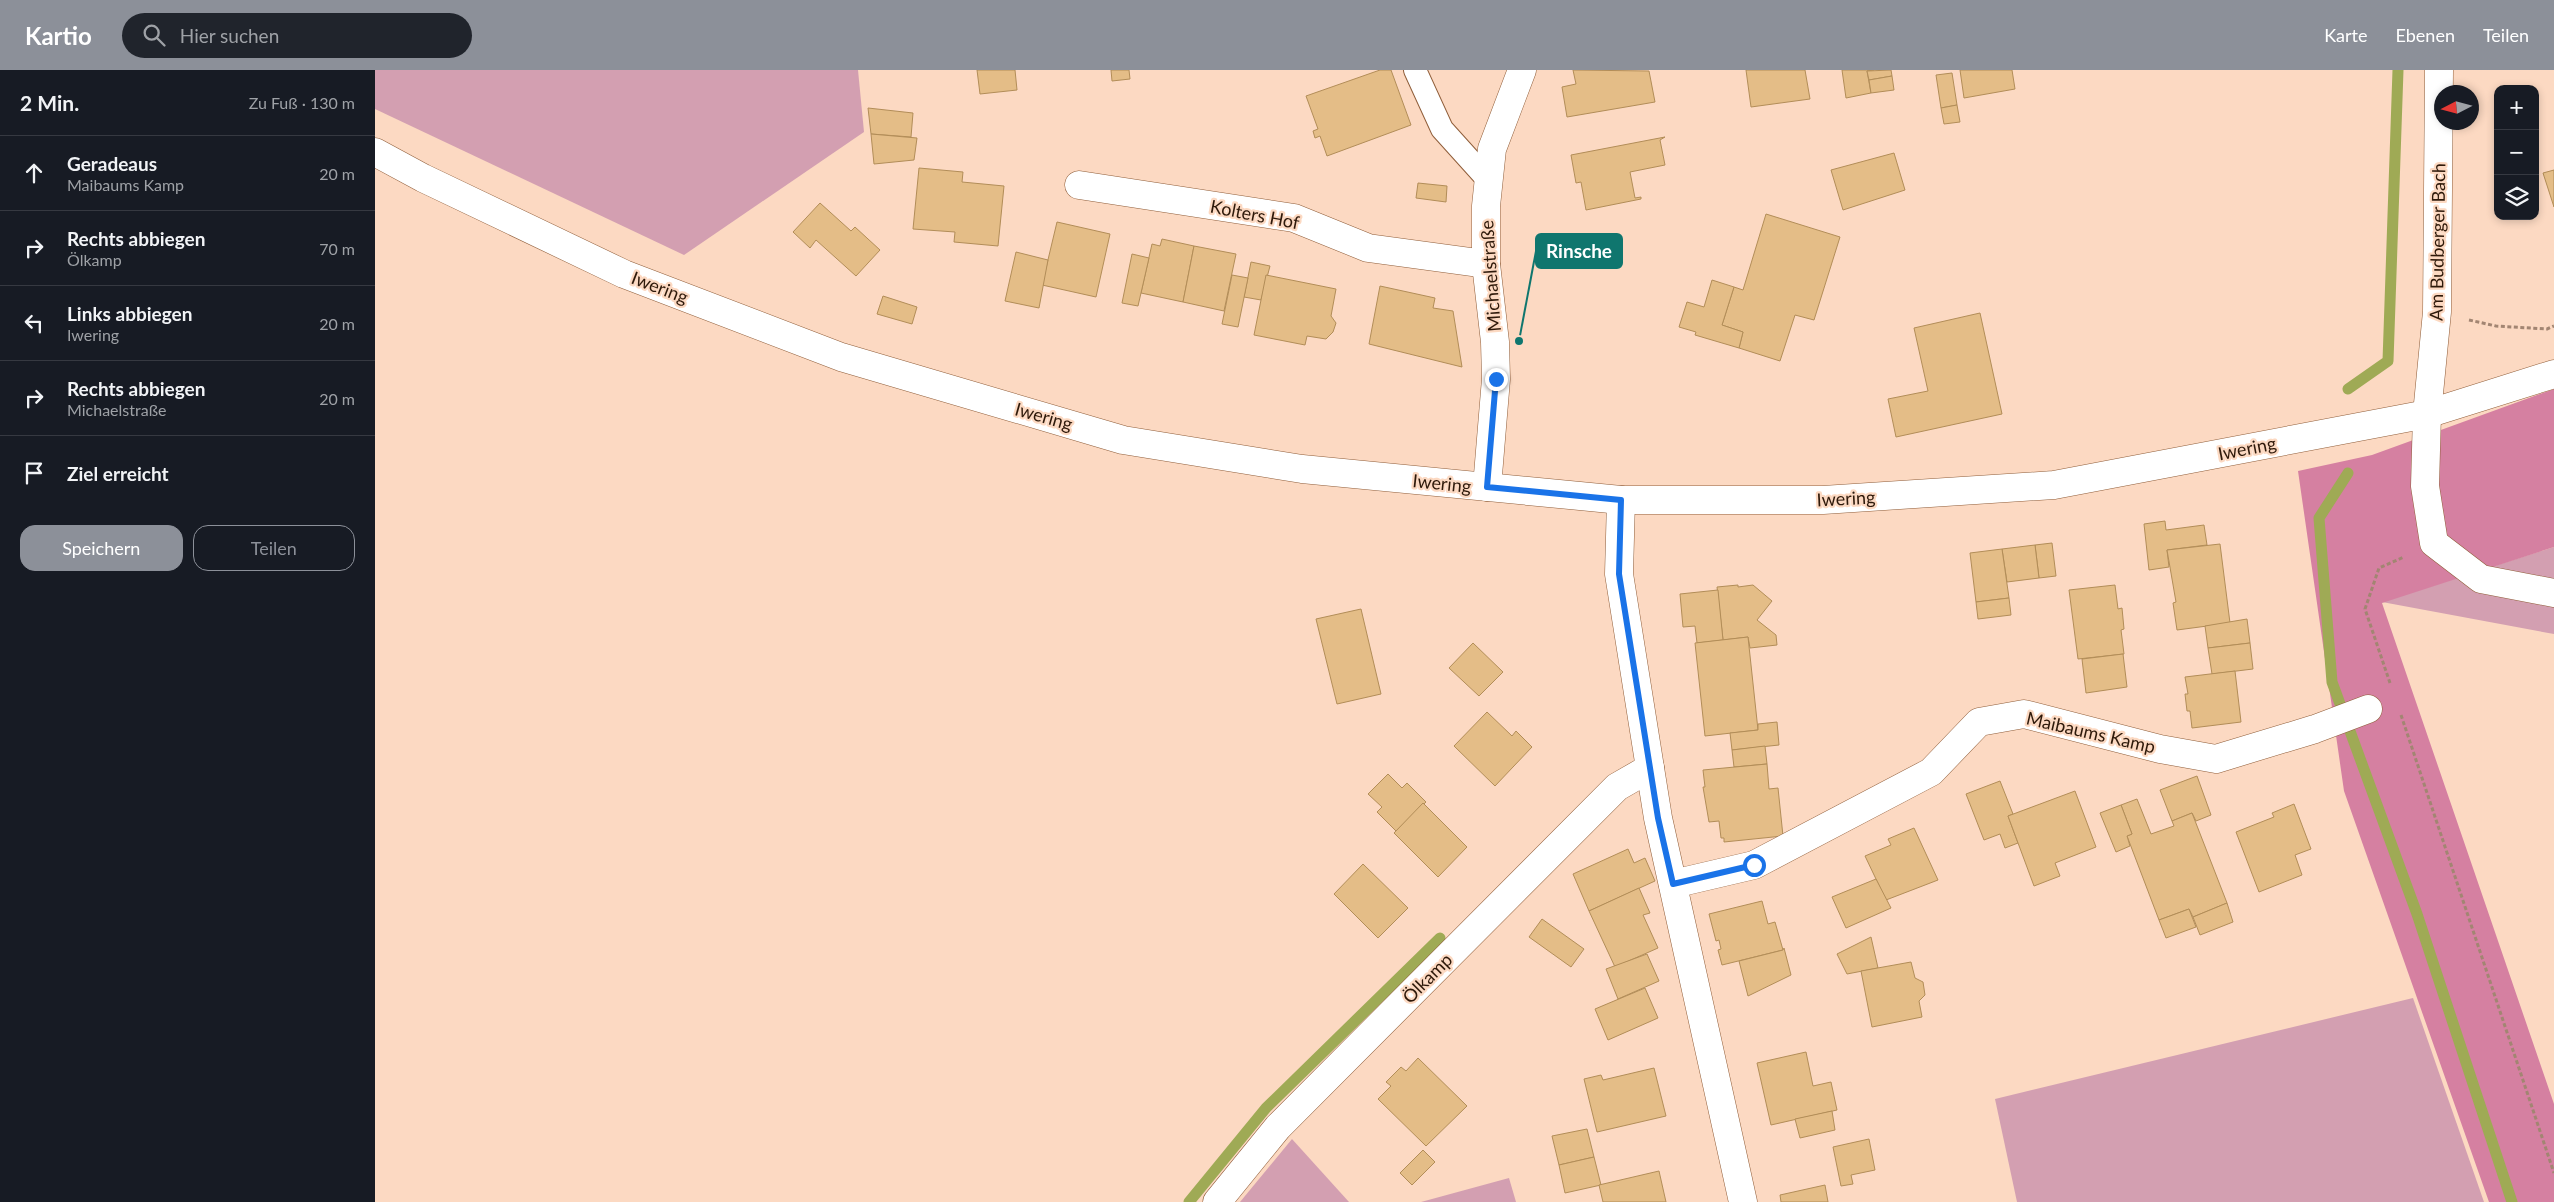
<!DOCTYPE html>
<html lang="de">
<head>
<meta charset="utf-8">
<style>
	:root { --surface:#171b24; --page:#20242c; --text:#f1f3f6; --muted:#9ea1a6; --line:#363941; --accent:#8c9099 }
	body { margin:0; font-family:Lato,sans-serif; background:var(--page); color:var(--text) }
	.controls { position:absolute; right:15px; top:15px; display:grid; overflow:hidden; border-radius:10px; box-shadow:0 2px 8px #0003 }
	.controls button { width:45px; height:45px; display:grid; place-items:center; padding:0; border:0; border-bottom:1px solid var(--line); background:var(--surface); color:var(--text); font:25px sans-serif }
	.compass { position:absolute; left:2059px; top:15px; width:45px; height:45px; border-radius:50%; background:var(--surface); box-shadow:0 2px 8px #0003; rotate:264deg }
	.stop { position:absolute; width:15px; height:15px; margin:-11px; border:4px solid #1a73e8; border-radius:50%; background:#fff }
	.stop.end { background:#1a73e8; border-color:#fff; box-shadow:0 1px 5px #0008 }
	.list { margin:0; padding:0; list-style:none }
	h2 { display:flex; justify-content:space-between; align-items:center; height:65px; margin:0; padding:0 20px; font-size:21px }
	h2 small { font-size:16px; font-weight:400; color:var(--muted) }
	.list li { display:grid; grid-template-columns:32px 1fr auto; gap:15px; align-items:center; box-sizing:border-box; height:75px; padding:0 20px; border-top:1px solid var(--line) }
	.list b { display:block; font-size:19px; white-space:nowrap }
	.list p { margin:0; font-size:16px; white-space:nowrap; color:var(--muted) }
	.list em { font-size:16px; font-style:normal; color:var(--muted) }
	.actions { display:flex; gap:10px; padding:15px 20px }
	.actions a { flex:1; padding:11px 0; border:1px solid var(--accent); border-radius:15px; text-align:center; font-size:18px; color:var(--accent) }
	.actions .main { background:var(--accent); color:#fff }
	.icon { flex:none; width:28px; height:28px; fill:none; stroke:currentColor; stroke-width:2; stroke-linecap:round; stroke-linejoin:round }
	.map { position:relative; flex:none; width:2179px; height:1132px; overflow:hidden }
	header { display:flex; align-items:center; gap:30px; box-sizing:border-box; height:70px; padding:0 25px; background:var(--accent); color:#fff }
	header strong { font-size:24px }
	nav { display:flex; gap:28px; margin-inline-start:auto; font-size:18px }
	.search { width:350px; height:45px; background:var(--page); display:flex; align-items:center; gap:12px; box-sizing:border-box; padding:0 18px; border-radius:28px; color:var(--muted); font-size:19px }
	main { display:flex }
	aside { flex:1; background:var(--surface) }
	.map>svg:first-child { display:block }
</style>
</head>
<body>
<header>
<strong>Kartio</strong>
<div class="search"><svg class="icon" aria-label="search" viewBox="0 0 24 24"><circle cx="10" cy="10" r="6"/><path d="M15 15l6 6"/></svg>Hier suchen</div>
<nav><a>Karte</a><a>Ebenen</a><a>Teilen</a></nav>
</header>
<main>
<aside>
<h2>2 Min.<small>Zu Fuß · 130 m</small></h2>
<ul class="list">
<li><svg class="icon" aria-label="ahead" viewBox="0 0 24 24"><path d="M12 20V5M6 11l6-6 6 6"/></svg><div><b>Geradeaus</b><p>Maibaums Kamp</p></div><em>20 m</em></li>
<li><svg class="icon" aria-label="right" viewBox="0 0 24 24"><path d="M7 20v-9h11M14 6l5 5-5 5"/></svg><div><b>Rechts abbiegen</b><p>Ölkamp</p></div><em>70 m</em></li>
<li><svg class="icon" aria-label="left" viewBox="0 0 24 24"><path d="M17 20v-9H6M10 6l-5 5 5 5"/></svg><div><b>Links abbiegen</b><p>Iwering</p></div><em>20 m</em></li>
<li><svg class="icon" aria-label="right" viewBox="0 0 24 24"><path d="M7 20v-9h11M14 6l5 5-5 5"/></svg><div><b>Rechts abbiegen</b><p>Michaelstraße</p></div><em>20 m</em></li>
<li><svg class="icon" aria-label="arrive" viewBox="0 0 24 24"><path d="M6 21V4h12l-3 4 3 4H6"/></svg><div><b>Ziel erreicht</b></div></li>
</ul>
<div class="actions"><a class="main">Speichern</a><a>Teilen</a></div>
</aside>
<div class="map">
<svg width="2179" height="1132" viewBox="0 0 2179 1132">
	<rect width="100%" height="100%" fill="#fcd9c2"/>
	<!-- green -->
	<g fill="#d39fb1">
		<path d="M0,0H483L489,62L309,185L0,39Z"/>
		<path d="M2179,477V564L2007,532Z"/>
		<path d="M2038,928L2109,1132H1642L1620,1029Z"/>
		<path d="M917,1069L974,1132H865Z"/>
		<path d="M1134,1108L1141,1132H1046Z"/>
	</g>
	<!-- forest -->
	<path fill="#d580a1" d="M2179,319V477L2007,533L2179,1034V1132H2114L1969,721L1923,401L1997,385Z"/>
	<g fill="none" stroke-linecap="round" stroke-linejoin="round">
		<!-- stream -->
		<g stroke="#9faa55" stroke-width="11">
			<path d="M1973,319L2013,291L2023,0"/>
			<path d="M1973,403L1944,448L1957,612L2042,844L2137,1132"/>
			<path d="M814,1132L891,1038L1065,868"/>
		</g>
	</g>
	<!-- building -->
	<g fill="#e4bd87" stroke="#b28d58">
		<path d="M602,0H640L642,20L605,24Z"/>
		<path d="M736,0H754L755,9L737,11Z"/>
		<path d="M1005,0H1016L1036,55L952,86L945,66L940,68L938,61L943,59L931,26Z"/>
		<path d="M1198,0L1274,1L1280,32L1192,47L1187,17L1201,14Z"/>
		<path d="M1371,0H1430L1435,29L1376,37Z"/>
		<path d="M1467,0H1499L1492,1L1496,23L1471,28Z"/>
		<path d="M1516,0L1517,6L1494,10L1492,1Z"/>
		<path d="M1585,0H1637L1640,19L1589,28Z"/>
		<path d="M1577,3L1582,35L1566,38L1561,5Z"/>
		<path d="M1517,6L1519,20L1496,23L1494,10Z"/>
		<path d="M1582,35L1585,52L1569,54L1566,38Z"/>
		<path d="M493,38L538,43L536,67L496,64Z"/>
		<path d="M496,64L542,68L539,90L499,94Z"/>
		<path d="M1290,67L1285,70L1290,95L1255,102L1260,128L1266,127V129L1211,140L1206,112L1201,113L1196,85Z"/>
		<path d="M1519,83L1530,120L1468,140L1456,100Z"/>
		<path d="M544,98L588,102L587,112L629,116L623,176L579,172L580,162L538,159Z"/>
		<path d="M2179,100V137L2168,103Z"/>
		<path d="M1043,113L1072,116L1071,132L1041,128Z"/>
		<path d="M445,133L476,161L480,157L505,180L481,206L441,170L435,178L418,162Z"/>
		<path d="M1391,144L1465,167L1439,250L1420,245L1405,291L1364,278L1368,262L1347,255L1359,217L1368,220Z"/>
		<path d="M682,152L735,164L721,227L667,215Z"/>
		<path d="M787,169L819,176L808,232L766,223L777,174L785,176Z"/>
		<path d="M819,176L861,184L849,241L808,232Z"/>
		<path d="M641,182L673,190L664,238L630,231Z"/>
		<path d="M757,184L774,188L763,236L747,233Z"/>
		<path d="M876,192L895,196L886,230L869,227Z"/>
		<path d="M857,205L873,208L863,257L847,254Z"/>
		<path d="M891,205L961,219L956,246L961,253L958,262L951,269L932,266L930,275L879,265Z"/>
		<path d="M1337,210L1359,217L1347,255L1368,262L1364,278L1320,265L1321,262L1304,257L1312,232L1329,237Z"/>
		<path d="M1005,216L1060,228L1058,238L1078,241L1087,297L994,274Z"/>
		<path d="M508,226L542,237L537,254L502,244Z"/>
		<path d="M1605,243L1627,344L1521,367L1513,329L1553,321L1539,258Z"/>
		<path d="M1790,451L1791,460L1829,455L1832,475L1792,480L1794,497L1774,500L1769,454Z"/>
		<path d="M1677,473L1681,506L1664,508L1660,475Z"/>
		<path d="M1845,474L1855,553L1802,560L1798,533L1801,532L1792,480Z"/>
		<path d="M1660,475L1664,508L1632,512L1627,479Z"/>
		<path d="M1627,479L1634,528L1601,532L1595,483Z"/>
		<path d="M1363,515V517L1378,515L1397,531L1382,550L1401,565L1402,575L1375,578L1373,567L1348,570L1342,517Z"/>
		<path d="M1740,515L1743,539L1747,538L1749,559L1746,560L1749,584L1703,589L1694,520Z"/>
		<path d="M1343,520L1348,570L1322,573L1320,556L1308,557L1305,524Z"/>
		<path d="M1634,528L1636,545L1603,549L1601,532Z"/>
		<path d="M986,539L1006,624L962,634L941,549Z"/>
		<path d="M1872,549L1875,573L1833,578L1830,556Z"/>
		<path d="M1373,567L1383,660L1330,666L1320,573Z"/>
		<path d="M1098,573L1128,602L1104,626L1074,598Z"/>
		<path d="M1875,573L1878,599L1837,604L1833,578Z"/>
		<path d="M1748,584L1752,617L1711,623L1707,589Z"/>
		<path d="M1860,601L1866,652L1817,658L1815,641H1812L1810,624H1813L1810,607Z"/>
		<path d="M1112,642L1137,666L1141,661L1157,677L1120,716L1079,676Z"/>
		<path d="M1402,652L1404,675L1357,680L1355,663L1383,660V654Z"/>
		<path d="M1390,676L1392,694L1359,697L1357,680Z"/>
		<path d="M1392,694L1394,719L1403,718L1408,766L1349,772V768H1346L1344,751L1334,752L1328,717H1330L1328,700Z"/>
		<path d="M1013,704L1027,718L1032,713L1051,732L1021,761L1002,742L1007,737L993,724Z"/>
		<path d="M1822,706L1836,745L1821,751L1817,743L1797,751L1785,720Z"/>
		<path d="M1625,711L1638,744L1633,746L1643,773L1630,778L1625,764L1609,770L1591,724Z"/>
		<path d="M1700,721L1721,777L1680,793L1685,806L1659,816L1633,746Z"/>
		<path d="M1762,729L1776,764L1799,756L1797,751L1817,743L1852,833L1818,847L1814,839L1784,850L1752,766L1757,764L1746,735Z"/>
		<path d="M1048,733L1092,777L1063,807L1019,763Z"/>
		<path d="M1919,734L1936,779L1920,785L1927,805L1884,822L1861,762L1899,747L1897,743Z"/>
		<path d="M1746,735L1757,764L1752,766L1755,776L1741,782L1725,743Z"/>
		<path d="M1539,758L1563,810L1511,830L1490,786L1516,775L1513,769Z"/>
		<path d="M1253,779L1259,793L1270,788L1280,811L1214,841L1198,804Z"/>
		<path d="M988,794L1033,838L1003,868L959,824Z"/>
		<path d="M1501,809L1516,838L1471,858L1457,827Z"/>
		<path d="M1264,818L1275,843L1268,845L1283,878L1240,897L1214,841Z"/>
		<path d="M1387,831L1393,854L1400,852L1408,880L1347,895L1343,880L1346,879L1344,870L1341,871L1334,844Z"/>
		<path d="M1852,833L1858,852L1825,865L1818,847Z"/>
		<path d="M1814,839L1821,857L1791,868L1784,850Z"/>
		<path d="M1167,849L1209,879L1196,897L1154,867Z"/>
		<path d="M1496,867L1503,898L1472,904L1462,884Z"/>
		<path d="M1409,878L1416,905L1373,926L1364,891L1408,880Z"/>
		<path d="M1272,884L1284,911L1243,929L1231,899Z"/>
		<path d="M1536,892L1540,908L1548,912L1550,925L1544,931L1547,947L1497,957L1486,901Z"/>
		<path d="M1270,918L1283,948L1233,970L1220,939Z"/>
		<path d="M1431,982L1438,1016L1456,1012L1462,1040L1396,1055L1382,993Z"/>
		<path d="M1043,988L1092,1036L1051,1076L1003,1029L1016,1016L1011,1012L1026,997L1031,1001Z"/>
		<path d="M1279,998L1291,1046L1222,1062L1209,1009L1226,1005L1228,1010Z"/>
		<path d="M1457,1041L1460,1060L1425,1068L1420,1049Z"/>
		<path d="M1212,1059L1219,1087L1184,1095L1177,1066Z"/>
		<path d="M1494,1069L1500,1100L1476,1105L1478,1114L1466,1116L1458,1077Z"/>
		<path d="M1048,1080L1060,1092L1037,1115L1025,1103Z"/>
		<path d="M1219,1087L1226,1115L1190,1123L1184,1095Z"/>
		<path d="M1284,1101L1291,1132H1228L1224,1115Z"/>
		<path d="M1450,1115L1453,1132H1406L1405,1125Z"/>
	</g>
	<g fill="none" stroke-linecap="round" stroke-linejoin="round">
		<!-- lane casing -->
		<g stroke="#905e3a" stroke-width="24">
			<path id="lane" d="M1040,0L1067,59L1113,110"/>
		</g>
		<!-- street casing -->
		<g stroke="#905e3a" stroke-width="29">
			<g id="street">
				<path d="M2064,0L2062,242L2052,344L2050,416L2059,473L2106,509L2179,523"/>
				<path d="M704,115L919,148L993,178L1111,194"/>
				<path d="M1112,417L1121,309L1120,272L1111,194V136L1117,79L1147,0"/>
				<path d="M1246,430L1244,504L1283,748L1368,1132"/>
				<path d="M1298,814L1379,795L1556,702L1604,652L1649,644L1785,679L1841,689L1940,659L1993,639"/>
				<path d="M842,1132L903,1057L1242,717L1275,698"/>
			</g>
		</g>
		<!-- secondary casing -->
		<g stroke="#905e3a" stroke-width="29">
			<path id="secondary" d="M0,82L48,108L249,204L466,287L748,370L927,399L1246,430H1448L1679,415L2052,344L2179,304"/>
		</g>
		<!-- path -->
		<g stroke="#a28572" stroke-width="3" stroke-dasharray="4 2.5" stroke-linecap="butt">
			<path d="M2094,250L2121,256L2172,259L2179,256"/>
			<path d="M2015,613L1990,539L2004,498L2029,487"/>
			<path d="M2026,645L2179,1103"/>
		</g>
		<!-- lane -->
		<use href="#lane" stroke="#fff" stroke-width="22"/>
		<!-- street -->
		<use href="#street" stroke="#fff" stroke-width="28"/>
		<!-- secondary -->
		<use href="#secondary" stroke="#fff" stroke-width="28"/>
	</g>
	<g fill="none" stroke-linecap="round" stroke-linejoin="round">
		<!-- route -->
		<path stroke="#1a73e8" stroke-width="6" d="M1121,309L1112,417L1246,430L1244,504L1283,748L1298,814L1379,795"/>
	</g>
	<g text-anchor="middle" dominant-baseline="central" stroke-width="4.5" stroke-linejoin="round" paint-order="stroke">
		<!-- street labels -->
		<g font-size="18" fill="#2e190a" stroke="#fcd9c2">
			<text transform="translate(880 144) rotate(11)">Kolters Hof</text>
			<text transform="translate(2062 172) rotate(-89)">Am Budberger Bach</text>
			<text transform="translate(1115 206) rotate(-94)">Michaelstraße</text>
			<text transform="translate(285 217) rotate(21)">Iwering</text>
			<text transform="translate(669 346) rotate(16)">Iwering</text>
			<text transform="translate(1872 378) rotate(-11)">Iwering</text>
			<text transform="translate(1067 413) rotate(6)">Iwering</text>
			<text transform="translate(1471 428) rotate(-3)">Iwering</text>
			<text transform="translate(1716 662) rotate(13)">Maibaums Kamp</text>
			<text transform="translate(1052 908) rotate(-45)">Ölkamp</text>
		</g>
	</g>
	<!-- callouts -->
	<path fill="none" stroke="#0f766e" stroke-width="2" d="M1144 271L1161 181"/>
	<circle fill="#0f766e" stroke="#fcd9c2" stroke-width="2" cx="1144" cy="271" r="5"/>
	<rect fill="#0f766e" stroke="#0f766e" stroke-width="2" x="1161" y="164" width="86" height="34" rx="5"/>
	<g font-size="19" text-anchor="middle" font-weight="bold" fill="#fff">
		<text x="1204" y="188">Rinsche</text>
	</g>
</svg>
<div class="controls">
<button>+</button>
<button>−</button>
<button><svg class="icon" aria-label="layers" viewBox="0 0 24 24"><path d="M12 4l9 5-9 5-9-5zM3 14l9 5 9-5"/></svg></button>
</div>
<svg class="compass" viewBox="-18 -18 36 36"><path d="M0-13l5 13h-10z" fill="#e53935"/><path d="M0 13l5-13h-10z" fill="#9ea1a6"/></svg>
<div class="stop" style="left:1379px;top:795px"></div>
<div class="stop end" style="left:1121px;top:309px"></div>
</div>
</main>
</body>
</html>
